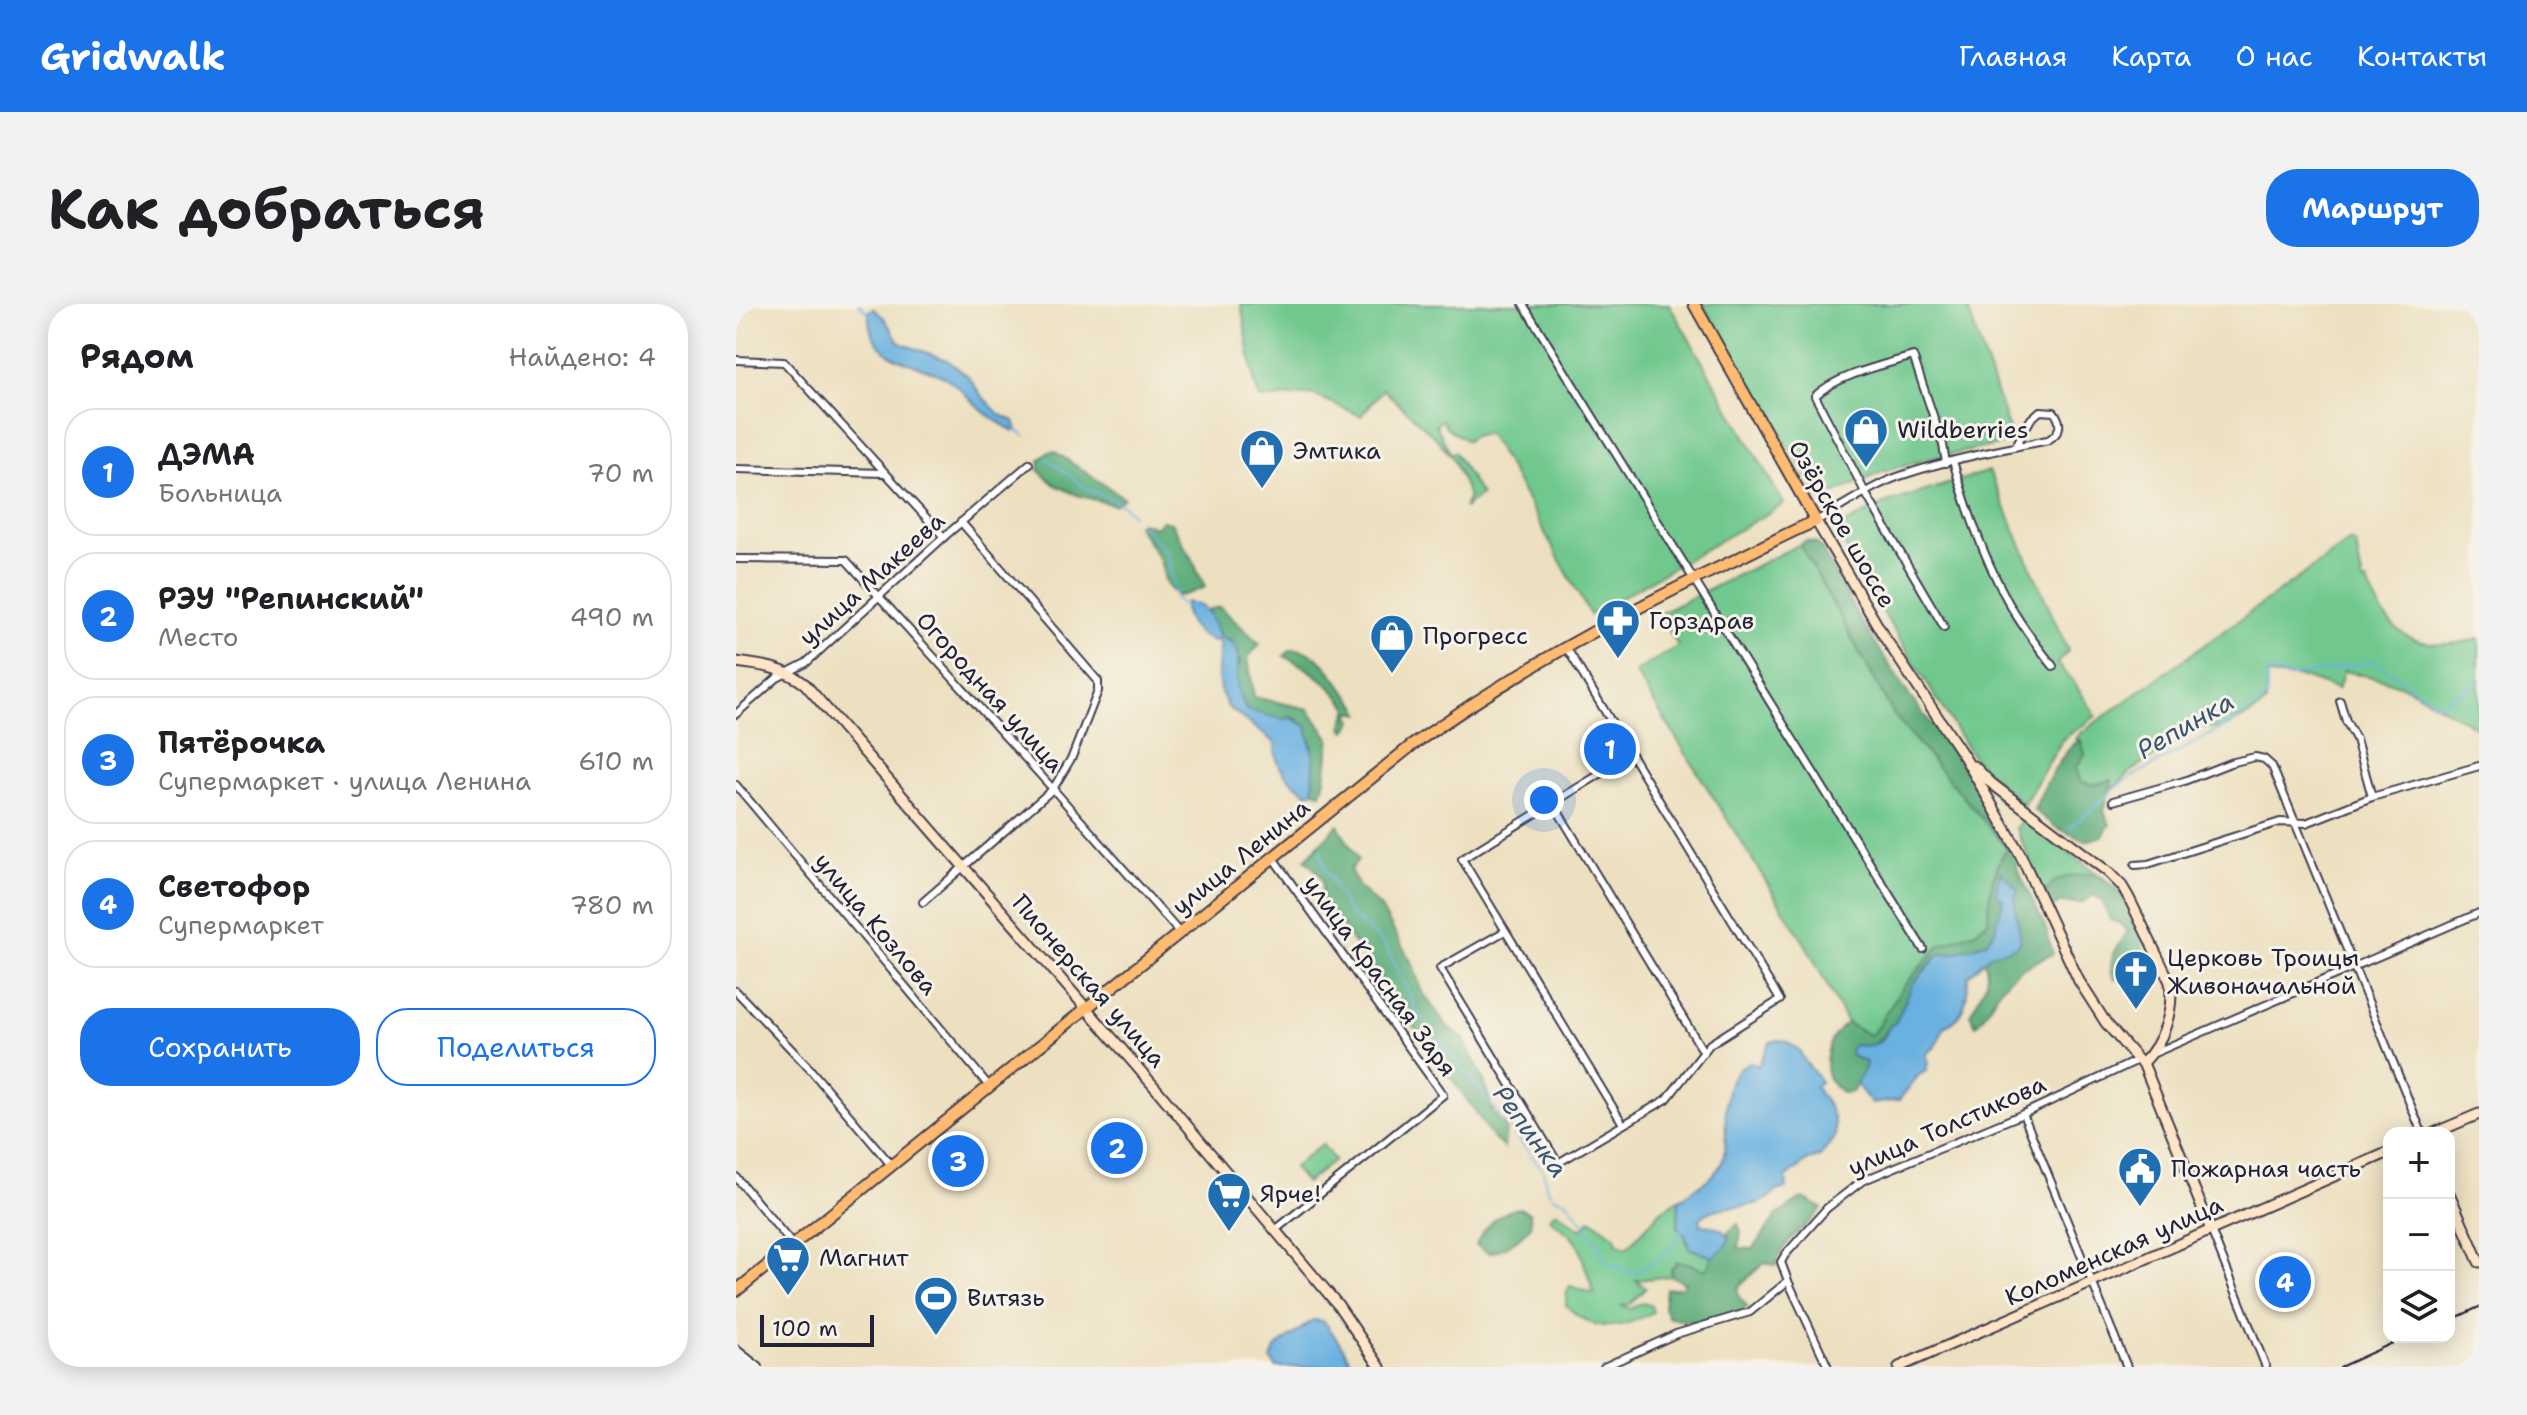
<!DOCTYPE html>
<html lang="ru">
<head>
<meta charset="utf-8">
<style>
	:root { --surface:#fff; --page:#f2f2f2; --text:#202124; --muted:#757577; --line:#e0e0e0; --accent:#1a73e8 }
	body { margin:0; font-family:"Shantell Sans",sans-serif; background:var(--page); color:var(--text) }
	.controls { position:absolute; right:24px; bottom:24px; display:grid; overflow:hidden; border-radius:16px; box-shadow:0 4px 20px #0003 }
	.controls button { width:72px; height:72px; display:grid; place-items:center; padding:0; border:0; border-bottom:2px solid var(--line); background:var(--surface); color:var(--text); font:40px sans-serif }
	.scale { position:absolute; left:24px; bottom:20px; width:114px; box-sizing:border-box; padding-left:8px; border:4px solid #22223b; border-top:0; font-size:22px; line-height:28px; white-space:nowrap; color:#22223b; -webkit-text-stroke:6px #f7f3e8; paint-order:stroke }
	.you { position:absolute; left:808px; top:496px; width:28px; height:28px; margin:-20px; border:6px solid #fff; border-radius:50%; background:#1a73e8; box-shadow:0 0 0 12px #1a73e833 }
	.badge { display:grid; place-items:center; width:52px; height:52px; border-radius:50%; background:var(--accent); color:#fff; font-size:26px; font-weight:700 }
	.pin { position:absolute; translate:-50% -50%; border:4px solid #fff; box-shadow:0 2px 8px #0006 }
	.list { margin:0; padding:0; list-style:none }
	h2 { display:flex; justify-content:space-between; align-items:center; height:104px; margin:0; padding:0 32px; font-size:34px }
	h2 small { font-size:26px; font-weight:400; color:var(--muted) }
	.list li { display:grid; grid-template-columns:52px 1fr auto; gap:24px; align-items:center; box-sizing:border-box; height:128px; margin:0 16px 16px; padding:0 16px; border:2px solid var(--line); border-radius:32px }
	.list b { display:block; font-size:30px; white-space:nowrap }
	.list p { margin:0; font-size:26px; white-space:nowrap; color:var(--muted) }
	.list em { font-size:26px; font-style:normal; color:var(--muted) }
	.actions { display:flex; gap:16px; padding:24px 32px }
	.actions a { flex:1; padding:18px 0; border:2px solid var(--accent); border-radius:32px; text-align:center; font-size:28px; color:var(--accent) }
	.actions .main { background:var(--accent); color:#fff }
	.icon { flex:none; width:44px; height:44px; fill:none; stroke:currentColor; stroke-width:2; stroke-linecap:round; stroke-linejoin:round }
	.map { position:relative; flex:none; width:1743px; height:1063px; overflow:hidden; border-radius:32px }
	header { display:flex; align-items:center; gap:48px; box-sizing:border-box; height:112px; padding:0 40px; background:var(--accent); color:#fff }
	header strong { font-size:38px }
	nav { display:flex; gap:44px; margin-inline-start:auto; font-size:28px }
	.intro { display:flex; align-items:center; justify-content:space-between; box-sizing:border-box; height:192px; padding:0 48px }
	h1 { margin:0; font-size:56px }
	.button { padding:20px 36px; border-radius:32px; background:var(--accent); color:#fff; font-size:28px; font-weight:700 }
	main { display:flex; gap:48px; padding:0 48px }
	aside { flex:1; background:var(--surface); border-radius:32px; box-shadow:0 4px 20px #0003 }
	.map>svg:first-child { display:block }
</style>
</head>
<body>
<header>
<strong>Gridwalk</strong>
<nav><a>Главная</a><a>Карта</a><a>О нас</a><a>Контакты</a></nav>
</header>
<div class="intro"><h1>Как добраться</h1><a class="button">Маршрут</a></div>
<main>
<aside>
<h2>Рядом<small>Найдено: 4</small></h2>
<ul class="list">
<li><span class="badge">1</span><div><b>ДЭМА</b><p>Больница</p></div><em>70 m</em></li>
<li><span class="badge">2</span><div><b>РЭУ &quot;Репинский&quot;</b><p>Место</p></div><em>490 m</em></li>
<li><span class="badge">3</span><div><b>Пятёрочка</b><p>Супермаркет · улица Ленина</p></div><em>610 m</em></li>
<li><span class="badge">4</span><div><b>Светофор</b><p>Супермаркет</p></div><em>780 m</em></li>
</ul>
<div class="actions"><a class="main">Сохранить</a><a>Поделиться</a></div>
</aside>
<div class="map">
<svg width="1743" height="1063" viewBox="0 0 1743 1063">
	<rect width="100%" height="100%" fill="#f7f3e8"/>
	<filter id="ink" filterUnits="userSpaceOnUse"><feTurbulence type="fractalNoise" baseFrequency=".0125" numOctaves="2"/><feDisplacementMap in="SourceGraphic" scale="16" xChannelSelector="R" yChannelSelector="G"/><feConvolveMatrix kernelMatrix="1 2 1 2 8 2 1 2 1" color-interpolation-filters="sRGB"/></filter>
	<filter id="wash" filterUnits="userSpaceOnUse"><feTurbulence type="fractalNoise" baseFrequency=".006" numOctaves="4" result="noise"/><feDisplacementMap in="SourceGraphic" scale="32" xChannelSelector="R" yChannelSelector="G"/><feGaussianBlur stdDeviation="1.8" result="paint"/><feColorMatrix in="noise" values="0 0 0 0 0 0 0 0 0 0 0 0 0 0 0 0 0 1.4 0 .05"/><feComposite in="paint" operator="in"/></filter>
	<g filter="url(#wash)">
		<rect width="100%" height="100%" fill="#ede0c0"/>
		<!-- green -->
		<g fill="#70c88e" stroke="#497564" stroke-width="2">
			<path d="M505,0H933L1048,200L854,311L770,158L751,129L737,132L731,137L711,124L706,116L700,121L714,149L718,148L745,191L728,204L733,193L717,155L701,135L647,85L625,112L576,90L524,95L519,81Z"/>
			<path d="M967,0H1230L1277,138L1196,154L1146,168L1084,196Z"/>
			<path d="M1253,167L1332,347L1321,359L1337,377L1360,412L1327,435L1287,501L1239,456L1157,325L1099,225L1148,200Z"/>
			<path d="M1614,237L1620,241L1627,279L1631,278C1653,335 1684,349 1743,335V425L1672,384L1646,375L1608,367L1602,385L1570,374L1531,371L1530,399C1521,407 1515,411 1504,415C1498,417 1494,423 1487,424C1464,427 1446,410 1430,433L1433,446C1406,458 1393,466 1374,489L1376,476L1358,481L1344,477L1340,464L1349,450L1344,436L1340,435L1345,429Z"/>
			<path d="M1064,240L1158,411L1271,544C1256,569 1252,588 1253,617L1239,628L1204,641L1167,683L1135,733L1111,719L1071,643L899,368L942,342L923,310Z"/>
			<path d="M1289,517L1370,576L1358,570L1312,584L1309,590L1280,524L1284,518Z"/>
			<path d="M586,840L598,856L570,879L557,864Z"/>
			<path d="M945,894L943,898L942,923L949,931L953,944L976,953L972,964L967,966L935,965V972L900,976L910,984L894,1000L885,1001L895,1005C902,999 907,998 915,1002L917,1008C885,1026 857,1030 830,1001L831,988L834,982L858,990L843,943L834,931L813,914L820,907L845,926L855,915L879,933L882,941L891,944L925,907Z"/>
		</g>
		<!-- forest -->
		<g fill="#5cac79" stroke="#3f675a" stroke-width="2">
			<path d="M318,147L388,194L378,201L341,191L319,181L303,167L304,156L313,148Z"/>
			<path d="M426,217L435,219L455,253L469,283C458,287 453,291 441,292L430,280L424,256L401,221L405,218L420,223Z"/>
			<path d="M1070,237L1080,239L1087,247L1124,316L1174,393L1218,449L1282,555L1281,564L1309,622L1317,650C1295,659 1274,669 1261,690C1253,702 1251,712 1240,721L1234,710C1243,692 1258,675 1247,655C1259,647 1273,646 1284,638C1286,623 1273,601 1282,586L1264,569L1267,596L1259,626L1250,639L1215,650H1204C1180,671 1173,689 1160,718C1142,731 1147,745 1119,741L1120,754L1130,758L1129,764L1116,788L1106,789C1103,786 1099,783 1096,779C1083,762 1093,730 1111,719L1135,732L1167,683L1204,641L1239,628L1252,617C1252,589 1256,569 1271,544L1158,411L1064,240Z"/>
			<path d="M484,303L524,340L512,353L518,393L573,405L594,435C591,450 591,477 585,489L577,487L578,456L576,438L562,415L553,413L551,417L510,406L501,383V368L504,358L495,337L484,332L471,306Z"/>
			<path d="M561,345C584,348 597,371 610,388C616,395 622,401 625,410L615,408L614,412L617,417L610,427L606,423L613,404C593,379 577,366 548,352L555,346Z"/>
			<path d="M1344,436L1349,450L1340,464L1344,477L1358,481L1376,476L1368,508L1374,520L1367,532L1350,537L1321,524L1298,506C1305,488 1328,444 1344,436Z"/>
			<path d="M602,521L622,556L614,566L623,583L645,604L678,663L685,686L712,724L727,734L748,777L758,810L770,824L768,844L755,832L741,810L584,592C591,574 582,568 569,556Z"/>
			<path d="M1358,570C1366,574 1374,578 1380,584C1394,600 1413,642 1406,663L1379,676C1368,657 1382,643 1392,627L1383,619L1374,616L1367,598L1358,591L1345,599H1323L1314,606C1312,601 1309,593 1311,587C1317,571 1344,571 1358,570Z"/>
			<path d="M1067,894L1086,904C1072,923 1043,938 1040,962L1029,958L1002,983V992L1012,1003C991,1018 957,1021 932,1013L928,1004L930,985L946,983L949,979L935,972V965L941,958L952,959L967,966L972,964L976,953L993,934L991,929L1002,920L1005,928L1002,944L1017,945L1041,911Z"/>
			<path d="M783,904L794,909L795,922C782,936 772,944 753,949L740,941C747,923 764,907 783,904Z"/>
		</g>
		<!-- water -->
		<g fill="#69b1e0" stroke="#466a8e" stroke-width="2">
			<path d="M138,5L148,14L164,39L211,56L232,72L245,91L263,110L278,117L281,126L278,127C264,120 249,110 238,99C228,90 222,81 210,74C188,61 155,60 140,37C134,29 132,16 133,7Z"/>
			<path d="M450,298C473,301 474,312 483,332C514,345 498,357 501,381C502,389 507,398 510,406L550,416L553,413L571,422L578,456L577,487L573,489C553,478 538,463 539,439L492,403L484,386L482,369L484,334L481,337C464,336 445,316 450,298Z"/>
			<path d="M1264,567L1282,586C1273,600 1286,623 1284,638L1277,644L1255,650L1232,672C1232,690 1229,716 1209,722L1199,743L1190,750L1192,758L1190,767L1183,771L1163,796L1136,800L1120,780L1129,764L1130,758L1114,751L1115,744L1119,741L1129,742L1142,739L1148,733L1154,722L1160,718L1177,679L1204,650H1215L1250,639L1259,626L1267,596L1260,589Z"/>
			<path d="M1042,736L1050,737L1064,747C1067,760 1080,767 1084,778L1079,782L1094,805L1098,816L1099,832L1084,853L1072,856L1050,874L1051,884L1042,886C1022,912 984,894 964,915L965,921C975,922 988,923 993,934L990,943L976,953L953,944L949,931L942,923L943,898C954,884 976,878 985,860C998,835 975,771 1015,758L1022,762L1034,738Z"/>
			<path d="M577,1016L587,1017L590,1020L608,1045L617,1063H540L535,1056L539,1044Z"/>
		</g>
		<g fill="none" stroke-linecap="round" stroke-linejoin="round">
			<!-- stream -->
			<g stroke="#69b1e0" stroke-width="2">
				<path d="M123,0L133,10"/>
				<path d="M279,125L289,132"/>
				<path d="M310,154L350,184L387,201L396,211"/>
				<path d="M404,220L431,248L440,296L449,302"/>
				<path d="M1333,524L1390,476L1495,419L1530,393L1532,366L1556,373L1638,357L1702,401L1743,379"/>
				<path d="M584,544L588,562L612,608L649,640L681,708L807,866L811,885L818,893L831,897L853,927L872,960L898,969L933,948L946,926"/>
			</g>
		</g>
	</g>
	<g filter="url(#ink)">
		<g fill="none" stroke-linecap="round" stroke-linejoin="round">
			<!-- street casing -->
			<g stroke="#403e4f" stroke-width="10">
				<g id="street">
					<path d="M787,0L1187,645"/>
					<path d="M0,56L48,58L208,233"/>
					<path d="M1217,157C1230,202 1246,249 1268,290C1281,316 1299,339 1317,362"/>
					<path d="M0,165L149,169"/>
					<path d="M1080,217C1108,202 1136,181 1167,171C1214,155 1264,146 1312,136C1324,129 1327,120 1318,108L1304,107L1295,115L1279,143"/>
					<path d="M0,255L110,256L317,485L443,628"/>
					<path d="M1208,323L1130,190L1079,92C1101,71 1148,61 1177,52L1207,141L1210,159"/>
					<path d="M1604,397L1610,417L1620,435L1636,493"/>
					<path d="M0,410L41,374L70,359L208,233L293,160"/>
					<path d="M0,481L253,782"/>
					<path d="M1377,497L1448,477L1494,459L1519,453L1528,455L1536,462L1686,829"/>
					<path d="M817,499L967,747"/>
					<path d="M537,554L707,791L538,927"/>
					<path d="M1399,561L1412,560L1544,518L1570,519L1636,493L1743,462"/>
					<path d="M187,598L317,485L336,453L362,387V377L225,218"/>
					<path d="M769,627L704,664L822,859L931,795L974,740L1044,696L830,343"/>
					<path d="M0,687L73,764L156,862"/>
					<path d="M1416,750L1743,609"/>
					<path d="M1287,810L1391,1063"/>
					<path d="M887,820L726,555L895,451"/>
					<path d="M0,873L56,940"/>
					<path d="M1475,926L1530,1063"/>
					<path d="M0,1045L23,1063"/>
					<path d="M868,1063L940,1030L1014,1008L1052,977"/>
					<path d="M1092,1063L1052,977L1045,958L1049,951L1091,904L1126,877L1287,810L1402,756"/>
				</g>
			</g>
			<!-- secondary casing -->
			<g stroke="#403e4f" stroke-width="13">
				<g id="secondary">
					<path d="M1080,217L1149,334L1229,454L1284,550L1343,677L1370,719L1402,756L1407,759L1475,926"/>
					<path d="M0,358C26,361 48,364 69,380L422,787L602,1001L644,1063"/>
					<path d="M1238,462L1255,479L1372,568L1386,582L1393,594L1434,678C1438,706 1428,738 1407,759"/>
					<path d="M1698,829L1743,810"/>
					<path d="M1713,889L1743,958"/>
					<path d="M1163,1063L1653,848"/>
				</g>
			</g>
			<!-- primary casing -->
			<g stroke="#403e4f" stroke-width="14">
				<path id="primary" d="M0,987L675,442C778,368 888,308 1003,254C1028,242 1053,228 1080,217L958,0"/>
			</g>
			<!-- street -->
			<use href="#street" stroke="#fff" stroke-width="6"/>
			<!-- secondary -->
			<use href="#secondary" stroke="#ffe4c6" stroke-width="9"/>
			<!-- primary -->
			<use href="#primary" stroke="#ffbb71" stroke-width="10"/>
			<!-- tram -->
			<g stroke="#22223b" stroke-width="2">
				<path d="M1713,1017L1743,1003"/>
				<path d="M1604,1063L1670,1033"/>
			</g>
		</g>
	</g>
	<!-- icons -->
	<defs>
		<g id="shop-pin" transform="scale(2.3)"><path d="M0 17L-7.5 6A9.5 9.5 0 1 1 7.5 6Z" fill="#1f6fb2" stroke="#f7f3e8"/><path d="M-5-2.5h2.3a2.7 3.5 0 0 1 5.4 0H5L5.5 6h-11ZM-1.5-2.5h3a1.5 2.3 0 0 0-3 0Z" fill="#fff"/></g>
		<g id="pharmacy-pin" transform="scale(2.3)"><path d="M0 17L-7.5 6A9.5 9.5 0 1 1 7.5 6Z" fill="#1f6fb2" stroke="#f7f3e8"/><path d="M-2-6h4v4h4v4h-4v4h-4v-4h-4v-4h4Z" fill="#fff"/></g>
		<g id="church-pin" transform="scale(2.3)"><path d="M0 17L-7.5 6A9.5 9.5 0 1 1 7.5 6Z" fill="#1f6fb2" stroke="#f7f3e8"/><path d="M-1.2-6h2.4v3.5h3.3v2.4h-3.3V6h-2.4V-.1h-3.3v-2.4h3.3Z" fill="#fff"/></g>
		<g id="civic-pin" transform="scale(2.3)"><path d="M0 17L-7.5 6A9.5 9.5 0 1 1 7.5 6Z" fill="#1f6fb2" stroke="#f7f3e8"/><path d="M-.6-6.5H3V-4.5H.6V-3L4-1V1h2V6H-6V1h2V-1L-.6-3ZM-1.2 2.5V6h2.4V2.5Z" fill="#fff"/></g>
		<g id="supermarket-pin" transform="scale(2.3)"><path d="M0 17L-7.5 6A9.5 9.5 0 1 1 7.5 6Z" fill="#1f6fb2" stroke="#f7f3e8"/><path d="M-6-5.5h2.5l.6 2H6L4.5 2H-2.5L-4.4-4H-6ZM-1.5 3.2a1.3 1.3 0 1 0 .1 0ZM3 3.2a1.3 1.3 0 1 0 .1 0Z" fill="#fff"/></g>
		<g id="stadium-pin" transform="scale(2.3)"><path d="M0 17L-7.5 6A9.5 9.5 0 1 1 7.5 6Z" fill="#1f6fb2" stroke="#f7f3e8"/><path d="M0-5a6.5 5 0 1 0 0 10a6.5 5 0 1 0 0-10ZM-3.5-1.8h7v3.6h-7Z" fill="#fff"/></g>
	</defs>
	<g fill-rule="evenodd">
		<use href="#shop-pin" x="1130" y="126"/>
		<use href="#shop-pin" x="526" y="147"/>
		<use href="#pharmacy-pin" x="882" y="317"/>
		<use href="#shop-pin" x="656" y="332"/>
		<use href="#church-pin" x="1400" y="668"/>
		<use href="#civic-pin" x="1404" y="865"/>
		<use href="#supermarket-pin" x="493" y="890"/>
		<use href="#supermarket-pin" x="52" y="954"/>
		<use href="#stadium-pin" x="200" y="994"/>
	</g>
	<g text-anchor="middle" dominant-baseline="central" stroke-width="6" stroke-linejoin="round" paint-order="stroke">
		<!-- poi labels -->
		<g font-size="24" fill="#22223b" stroke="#f7f3e8" text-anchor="start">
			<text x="1161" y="126">Wildberries</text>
			<text x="557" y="147">Эмтика</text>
			<text x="913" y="317">Горздрав</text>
			<text x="687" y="332">Прогресс</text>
			<text x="1431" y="654">Церковь Троицы<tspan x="1431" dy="28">Живоначальной</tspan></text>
			<text x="1435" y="865">Пожарная часть</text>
			<text x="524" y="890">Ярче!</text>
			<text x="83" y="954">Магнит</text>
			<text x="231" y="994">Витязь</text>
		</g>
		<!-- street labels -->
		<g font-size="24" fill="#22223b" stroke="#f7f3e8">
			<text transform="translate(1106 220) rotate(60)">Озёрское шоссе</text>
			<text transform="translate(136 275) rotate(-42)">улица Макеева</text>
			<text transform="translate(254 388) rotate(48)">Огородная улица</text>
			<text transform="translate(505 553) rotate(-39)">улица Ленина</text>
			<text transform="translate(140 620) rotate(50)">улица Козлова</text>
			<text transform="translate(644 672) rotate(54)">улица Красная Заря</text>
			<text transform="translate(353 677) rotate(49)">Пионерская улица</text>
			<text transform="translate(1211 822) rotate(-24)">улица Толстикова</text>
			<text transform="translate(1378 947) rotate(-24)">Коломенская улица</text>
		</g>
		<!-- water labels -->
		<g font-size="26" font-style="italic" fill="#3b5475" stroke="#f7f3e8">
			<text transform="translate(1449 421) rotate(-30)">Репинка</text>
			<text transform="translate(795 827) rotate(54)">Репинка</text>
		</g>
	</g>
</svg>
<div class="controls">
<button>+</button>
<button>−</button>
<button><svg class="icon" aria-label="layers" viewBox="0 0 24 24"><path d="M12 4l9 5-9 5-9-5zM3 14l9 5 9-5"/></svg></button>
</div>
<div class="scale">100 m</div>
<div class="you"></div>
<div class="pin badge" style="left:874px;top:445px">1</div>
<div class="pin badge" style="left:381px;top:844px">2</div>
<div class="pin badge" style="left:222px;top:857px">3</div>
<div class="pin badge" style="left:1549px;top:978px">4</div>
</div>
</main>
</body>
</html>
